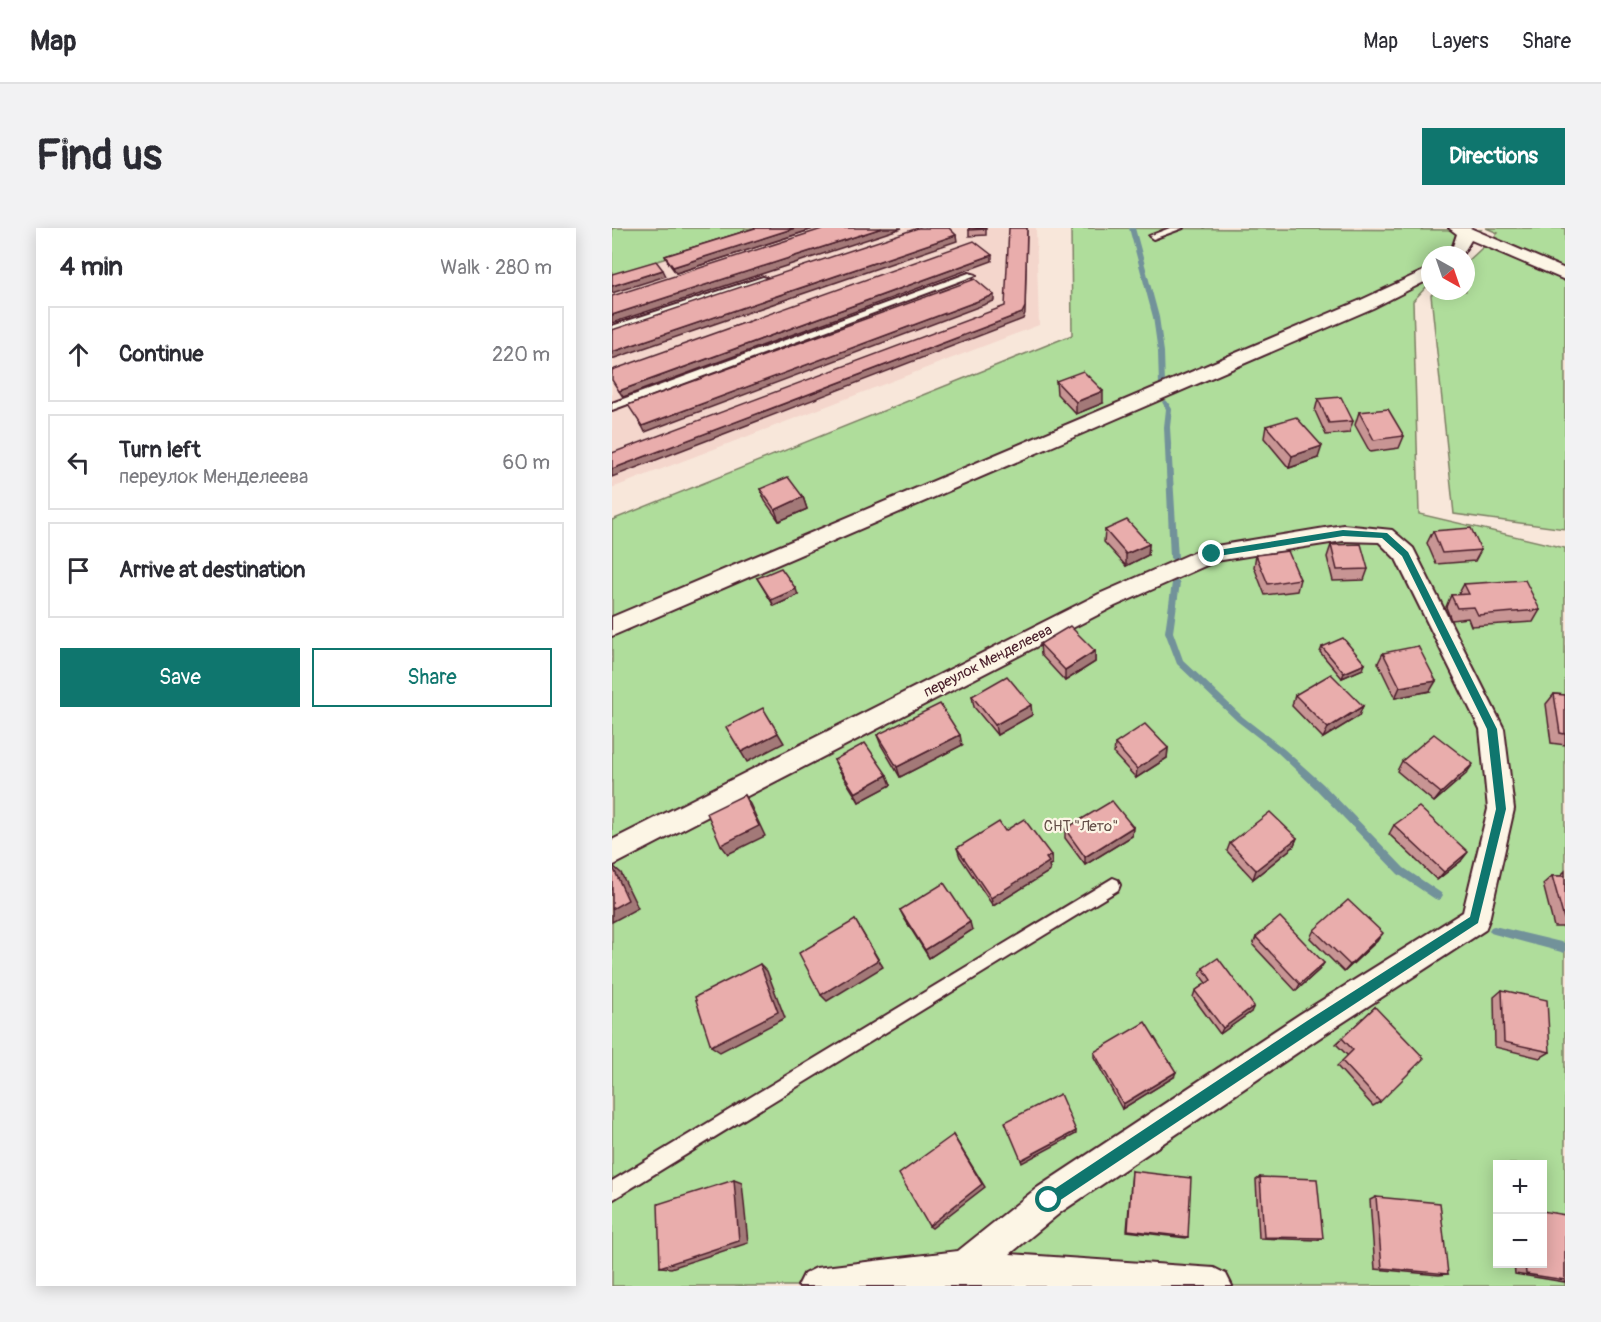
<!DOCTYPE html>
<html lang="en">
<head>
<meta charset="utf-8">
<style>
	:root { --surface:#fff; --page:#f2f2f3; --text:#2b2b33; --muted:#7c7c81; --line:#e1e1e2; --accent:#0f766e }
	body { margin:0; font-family:Pangolin,sans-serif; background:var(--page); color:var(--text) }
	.controls { position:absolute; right:18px; bottom:18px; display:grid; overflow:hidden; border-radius:0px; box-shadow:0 3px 15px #0003 }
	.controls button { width:54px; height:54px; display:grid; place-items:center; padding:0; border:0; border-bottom:2px solid var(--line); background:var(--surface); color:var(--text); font:30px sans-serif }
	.compass { position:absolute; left:809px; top:18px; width:54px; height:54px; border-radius:50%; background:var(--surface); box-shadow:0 3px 15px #0003; rotate:140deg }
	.stop { position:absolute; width:18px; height:18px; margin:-14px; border:4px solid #0f766e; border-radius:50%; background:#fff }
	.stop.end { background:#0f766e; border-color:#fff; box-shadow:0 2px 6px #0008 }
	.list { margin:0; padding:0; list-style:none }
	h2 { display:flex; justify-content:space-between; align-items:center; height:78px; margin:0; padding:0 24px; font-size:26px }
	h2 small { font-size:20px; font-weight:400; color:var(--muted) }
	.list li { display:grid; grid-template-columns:39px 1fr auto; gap:18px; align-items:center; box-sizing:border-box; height:96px; margin:0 12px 12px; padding:0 12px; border:2px solid var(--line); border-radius:0px }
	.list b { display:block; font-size:22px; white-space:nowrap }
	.list p { margin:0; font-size:20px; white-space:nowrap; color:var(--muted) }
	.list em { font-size:20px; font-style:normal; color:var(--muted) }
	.actions { display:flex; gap:12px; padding:18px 24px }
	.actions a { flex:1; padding:14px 0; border:2px solid var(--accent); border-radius:0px; text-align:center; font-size:21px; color:var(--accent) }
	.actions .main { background:var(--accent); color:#fff }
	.icon { flex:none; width:33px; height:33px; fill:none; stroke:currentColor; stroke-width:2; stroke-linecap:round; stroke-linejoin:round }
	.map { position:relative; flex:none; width:953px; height:1058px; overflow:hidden; border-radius:0px }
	header { display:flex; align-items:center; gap:36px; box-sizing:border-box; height:84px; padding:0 30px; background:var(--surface); border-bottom:2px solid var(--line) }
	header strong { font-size:28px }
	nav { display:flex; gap:33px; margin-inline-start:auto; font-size:21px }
	.intro { display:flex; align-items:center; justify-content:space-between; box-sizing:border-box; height:144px; padding:0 36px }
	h1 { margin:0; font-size:42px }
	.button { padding:15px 27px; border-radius:0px; background:var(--accent); color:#fff; font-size:21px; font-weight:700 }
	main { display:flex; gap:36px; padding:0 36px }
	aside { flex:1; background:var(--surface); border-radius:0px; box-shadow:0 3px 15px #0003 }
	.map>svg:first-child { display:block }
</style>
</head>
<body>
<header>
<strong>Map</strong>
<nav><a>Map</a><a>Layers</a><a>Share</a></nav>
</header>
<div class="intro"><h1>Find us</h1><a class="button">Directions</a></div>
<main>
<aside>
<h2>4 min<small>Walk · 280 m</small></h2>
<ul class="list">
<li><svg class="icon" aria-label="ahead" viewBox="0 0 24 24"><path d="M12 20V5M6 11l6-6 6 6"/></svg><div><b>Continue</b></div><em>220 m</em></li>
<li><svg class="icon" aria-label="left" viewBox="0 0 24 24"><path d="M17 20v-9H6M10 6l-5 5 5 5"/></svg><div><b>Turn left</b><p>переулок Менделеева</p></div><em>60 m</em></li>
<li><svg class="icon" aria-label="arrive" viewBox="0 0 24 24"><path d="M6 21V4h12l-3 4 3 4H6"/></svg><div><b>Arrive at destination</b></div></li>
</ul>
<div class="actions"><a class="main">Save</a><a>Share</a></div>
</aside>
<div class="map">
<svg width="953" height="1058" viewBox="0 0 953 1058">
	<rect width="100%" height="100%" fill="#f8e7da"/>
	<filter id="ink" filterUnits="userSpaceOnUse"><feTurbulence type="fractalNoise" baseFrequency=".0167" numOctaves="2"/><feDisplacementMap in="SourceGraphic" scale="12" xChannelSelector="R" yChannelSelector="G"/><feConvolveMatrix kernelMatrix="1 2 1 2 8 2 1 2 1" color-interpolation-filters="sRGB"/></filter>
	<g filter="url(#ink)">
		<!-- built -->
		<path fill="#f4d6cc" d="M152,0H424L427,97L0,260V47Z"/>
		<!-- green -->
		<g fill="#afdd9b" stroke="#7c7e63" stroke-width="1.5" fill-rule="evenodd">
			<path d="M0,0H152L0,47Z"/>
			<path d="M459,0L869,2L845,27H818V55L801,73L807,286L953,320V1058H0V292L460,107ZM885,936H930V1036H885Z"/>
			<path d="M874,0H953V301L842,286L819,67L823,63H854V35L886,5Z"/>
		</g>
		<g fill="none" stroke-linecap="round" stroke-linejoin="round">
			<!-- stream -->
			<g fill="#72929a" fill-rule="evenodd">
				<path d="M517,0H523L547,89L552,124L553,157L550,159L547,157L546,124L541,89Z"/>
				<path d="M553,172L555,173L560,181L558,199L566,330L562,333L558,330L552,199L554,181L550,174Z"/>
				<path d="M564,352L568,355L561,404L571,432L631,489L672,521L711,556L792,640L829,665L831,668L829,671L826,672L823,671L786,646L705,562L666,525L625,493L565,436L553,404L560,355Z"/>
				<path d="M882,698L953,715V725L882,706L879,705L877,702L879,699Z"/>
			</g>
			<!-- lane casing -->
			<g stroke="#4a1f2b" stroke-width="4">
				<g id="lane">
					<path d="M558,0H571L541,11L537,8Z"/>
					<path d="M357,45L364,47L0,182V175Z"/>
					<path d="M151,49L158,51L0,104V98Z"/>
					<path d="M501,650L506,652L508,657L506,662L0,972V953Z"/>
				</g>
			</g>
			<!-- street casing -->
			<g stroke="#4a1f2b" stroke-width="4">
				<g id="street">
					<path d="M837,0H858L953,41V52L859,12L850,27H832L841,18L845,6Z"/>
					<path d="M818,40V51L761,80L0,408V389L749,72Z"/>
					<path d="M731,297L780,302L801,320L892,501L902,581L877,692L873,702L710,808L449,984L398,1026L602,1040L614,1046L620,1058H186L192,1046L204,1040L346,1023L425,960L688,786L851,684L876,581L868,501L784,331L767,314L731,313L604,333L503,378L0,638V612L487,366L592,320Z"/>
				</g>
			</g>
			<!-- lane -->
			<use href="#lane" fill="#fcf5e5" fill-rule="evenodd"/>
			<!-- street -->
			<use href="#street" fill="#fcf5e5" fill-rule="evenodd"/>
		</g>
		<!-- wall -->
		<g fill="#c89594" stroke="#4a1f2b" stroke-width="1.5">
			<path d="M143,0H204L64,45L56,34L53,28Z"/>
			<path d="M357,0H374V7L357,8Z"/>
			<path d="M444,153L491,175L464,186L445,166Z"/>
			<path d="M706,171L741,193L737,205L714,207L703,183Z"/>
			<path d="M747,184L792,208L787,220L758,224L743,197Z"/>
			<path d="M654,198L706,230L677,240L652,210Z"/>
			<path d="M148,261L191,269L195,281L167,293L153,273Z"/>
			<path d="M493,302L537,316L536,327L514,338L492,314Z"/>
			<path d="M821,303L869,322L863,333L824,336L815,315Z"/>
			<path d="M719,317L756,341L752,352L721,353L715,329Z"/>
			<path d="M644,327L688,351L685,363L653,367L642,339Z"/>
			<path d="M145,350L186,367L162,378Z"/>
			<path d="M852,356L928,382L921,394L859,398L856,390L839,392L834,379L839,367H846Z"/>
			<path d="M428,416L483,423V434L453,453L429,427Z"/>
			<path d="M710,419L751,441L730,450L708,424Z"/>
			<path d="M771,425L818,463L783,470L766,435Z"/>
			<path d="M942,466L953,467V517L939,515L934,476Z"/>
			<path d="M683,467L747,488L711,510L680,478Z"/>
			<path d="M360,468L420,487L385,507L362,479Z"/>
			<path d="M265,507L350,517L288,549L269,517Z"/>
			<path d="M503,516L556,520L555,530L524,550L502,526Z"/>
			<path d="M222,532L275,547L279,557L247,574L227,542Z"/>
			<path d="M790,533L854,546L822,574L785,543Z"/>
			<path d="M782,597L849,633L825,652L777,606Z"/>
			<path d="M521,599L520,608L473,637L453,610V601Z"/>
			<path d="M393,603L440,636L437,637L438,643L381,678L348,629L345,620Z"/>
			<path d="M685,610L681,619L641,651L615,623L618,615Z"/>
			<path d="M953,643V699H942L931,656L940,648H951L950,646Z"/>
			<path d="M288,682L360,702L317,730L292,690Z"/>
			<path d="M702,702L765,713L732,744L698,710Z"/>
			<path d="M644,709L712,735L707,742L684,763L641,717Z"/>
			<path d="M591,740L639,784L608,806L581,769L583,763L594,755L588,747Z"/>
			<path d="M890,762L938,824L928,830L883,819L882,769Z"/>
			<path d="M763,779L768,874L761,878L725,838L736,828L724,816Z"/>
			<path d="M482,824L562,849L510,881L482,829Z"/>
			<path d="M520,943L576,1009L574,1010L515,1003Z"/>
			<path d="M648,949L711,1010L705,1012L647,1010L644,952Z"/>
			<path d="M764,969L836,1046L827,1047L763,1041L758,972Z"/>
			<path d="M953,987V1054L903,1046L902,1035H930Z"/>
		</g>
		<!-- shaded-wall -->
		<g fill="#a37978" stroke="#4a1f2b" stroke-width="1.5">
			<path d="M183,0H204L64,45L61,39Z"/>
			<path d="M270,0H290L0,95V87Z"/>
			<path d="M415,0L413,85L411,91L0,249V241L410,85Z"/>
			<path d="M344,7L345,13L0,131V124Z"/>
			<path d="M380,27V33L11,169L7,163Z"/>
			<path d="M51,42L54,48L0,65V58Z"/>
			<path d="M382,67V73L33,204L30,198Z"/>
			<path d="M491,163V175L464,186V174Z"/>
			<path d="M710,218L706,230L677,240L680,228Z"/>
			<path d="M191,269L195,281L167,293L163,282Z"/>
			<path d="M537,316L536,327L514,338V326Z"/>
			<path d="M184,361L186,367L162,378L159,372Z"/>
			<path d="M483,423V434L453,453V442Z"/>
			<path d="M753,436L751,441L730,450L732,445Z"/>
			<path d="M824,453L818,463L783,470L788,459Z"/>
			<path d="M419,477L420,487L385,507L383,497Z"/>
			<path d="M751,478L747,488L711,510L716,500Z"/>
			<path d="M166,505L172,515L135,534L129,524Z"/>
			<path d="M348,507L350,517L288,549L285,539Z"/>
			<path d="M556,520L555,530L524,550L525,541Z"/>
			<path d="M861,536L854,546L822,574L829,565Z"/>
			<path d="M275,547L279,557L247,574L243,565Z"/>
			<path d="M132,567L138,576L153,608L116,626L109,617Z"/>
			<path d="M521,599L520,608L473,637V629Z"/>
			<path d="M685,610L681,619L641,651L644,642Z"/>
			<path d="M856,624L849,633L825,652L832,644Z"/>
			<path d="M439,627L440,636L437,637L438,643L381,678L379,670Z"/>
			<path d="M0,637L9,645L26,680L0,694Z"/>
			<path d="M243,692L271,739L215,773L209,767Z"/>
			<path d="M358,694L360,702L317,730L313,722Z"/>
			<path d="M771,705L765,713L732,744L738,737Z"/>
			<path d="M712,735L707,742L684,763L688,756Z"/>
			<path d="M148,736L155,743L173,790L108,824L99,818Z"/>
			<path d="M642,778L639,784L608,806L611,800Z"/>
			<path d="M564,844L562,849L510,881L511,876Z"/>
			<path d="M464,903V906L410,935L409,932Z"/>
			<path d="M341,907L373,959L320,1000L317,998Z"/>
			<path d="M122,952L130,955L136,1015L59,1040L48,1039Z"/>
		</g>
		<!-- building -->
		<g fill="#e9adac" stroke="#4a1f2b" stroke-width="1.5">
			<path d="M143,0H183L61,39L53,28Z"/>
			<path d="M213,0H270L0,87V68Z"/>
			<path d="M306,0H337L344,7L0,124V102Z"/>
			<path d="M357,0H373V1L357,2Z"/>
			<path d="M397,0H415L413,79L410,85L0,241V225L393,78Z"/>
			<path d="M362,13L380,27L7,163L0,152V142Z"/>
			<path d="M44,33L51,42L0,58V46Z"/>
			<path d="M363,51L382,67L30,198L16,177Z"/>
			<path d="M471,143L491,163L464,174L444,153Z"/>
			<path d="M729,169L741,193L717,195L706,171Z"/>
			<path d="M776,181L792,208L762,212L747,184Z"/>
			<path d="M684,189L710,218L680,228L654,198Z"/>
			<path d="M176,249L191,269L163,282L148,261Z"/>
			<path d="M515,292L537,316L514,326L493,302Z"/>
			<path d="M859,300L869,322L830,325L821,303Z"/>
			<path d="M749,316L756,341L725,342L719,317Z"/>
			<path d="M676,323L688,351L656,356L644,327Z"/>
			<path d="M169,340L184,361L159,372L145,350Z"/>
			<path d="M913,352L928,382L866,387L862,379L845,380L839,367L857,366L852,356Z"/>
			<path d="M458,398L483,423L453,442L428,416Z"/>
			<path d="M731,410L753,436L732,445L710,419Z"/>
			<path d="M806,418L824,453L788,459L771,425Z"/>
			<path d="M719,446L751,478L716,500L683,467Z"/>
			<path d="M395,448L419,477L383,497L360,468Z"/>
			<path d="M942,466L953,467V506L948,505Z"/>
			<path d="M328,476L348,507L285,539L265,507Z"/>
			<path d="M151,480L166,505L129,524L114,499Z"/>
			<path d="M533,496L556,520L525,541L503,516Z"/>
			<path d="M822,506L861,536L829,565L790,533Z"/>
			<path d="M253,515L275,547L243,565L222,532Z"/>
			<path d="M132,567L147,598L109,617L95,585Z"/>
			<path d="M500,573L521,599L473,629L453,601Z"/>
			<path d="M807,579L856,624L832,644L782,597Z"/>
			<path d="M658,584L685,610L644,642L618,615Z"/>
			<path d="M412,591L439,627L434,630L437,634L379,670L345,620L387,594L393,603Z"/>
			<path d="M0,637L16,672L0,681Z"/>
			<path d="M940,648H953V691H952Z"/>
			<path d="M332,655L358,694L313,722L288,682Z"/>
			<path d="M736,672L771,705L738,737L702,702Z"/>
			<path d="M668,689L712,735L688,756L644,709Z"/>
			<path d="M243,692L266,732L209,767L187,725Z"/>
			<path d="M606,730L642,778L611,800L583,763L599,752L591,740Z"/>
			<path d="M148,736L166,784L99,818L83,769Z"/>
			<path d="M890,762L935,772L938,824L892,814Z"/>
			<path d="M763,779L812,830L768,874L730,833L741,822L730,810Z"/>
			<path d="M533,794L564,844L511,876L482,824Z"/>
			<path d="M448,866L464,903L409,932L393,894Z"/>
			<path d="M341,907L370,956L317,998L287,946Z"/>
			<path d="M520,943L579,950L576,1009L516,1002Z"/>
			<path d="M648,949L705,951L711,1010L652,1009Z"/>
			<path d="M122,952L127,1013L48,1039L46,976Z"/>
			<path d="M764,969L828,975L836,1046L770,1040Z"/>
			<path d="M930,983L953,987V1052L914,1046L913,1035H930Z"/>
		</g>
	</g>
	<!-- route -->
	<path fill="#0f766e" d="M731,302L775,305L796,324L885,501L894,581L866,695L703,802L441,977L437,979L432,977L430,972L432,968L695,793L858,689L884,581L875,501L790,328L770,310L731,308L600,329L595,326L600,323Z"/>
	<g text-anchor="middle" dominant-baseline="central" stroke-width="4.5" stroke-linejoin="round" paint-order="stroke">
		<!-- street labels -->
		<g font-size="15" fill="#4a1f2b" stroke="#fcf5e5">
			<text transform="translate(376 433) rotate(-27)">переулок Менделеева</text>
		</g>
		<!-- park labels -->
		<g font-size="15" fill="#634e47" stroke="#fcf5e5">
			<text x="469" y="598">СНТ "Лето"</text>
		</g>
	</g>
</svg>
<div class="controls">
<button>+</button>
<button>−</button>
</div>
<svg class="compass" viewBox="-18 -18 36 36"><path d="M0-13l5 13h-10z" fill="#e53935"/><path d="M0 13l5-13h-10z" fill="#7c7c81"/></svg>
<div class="stop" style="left:437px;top:972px"></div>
<div class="stop end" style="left:600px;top:326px"></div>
</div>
</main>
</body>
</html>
